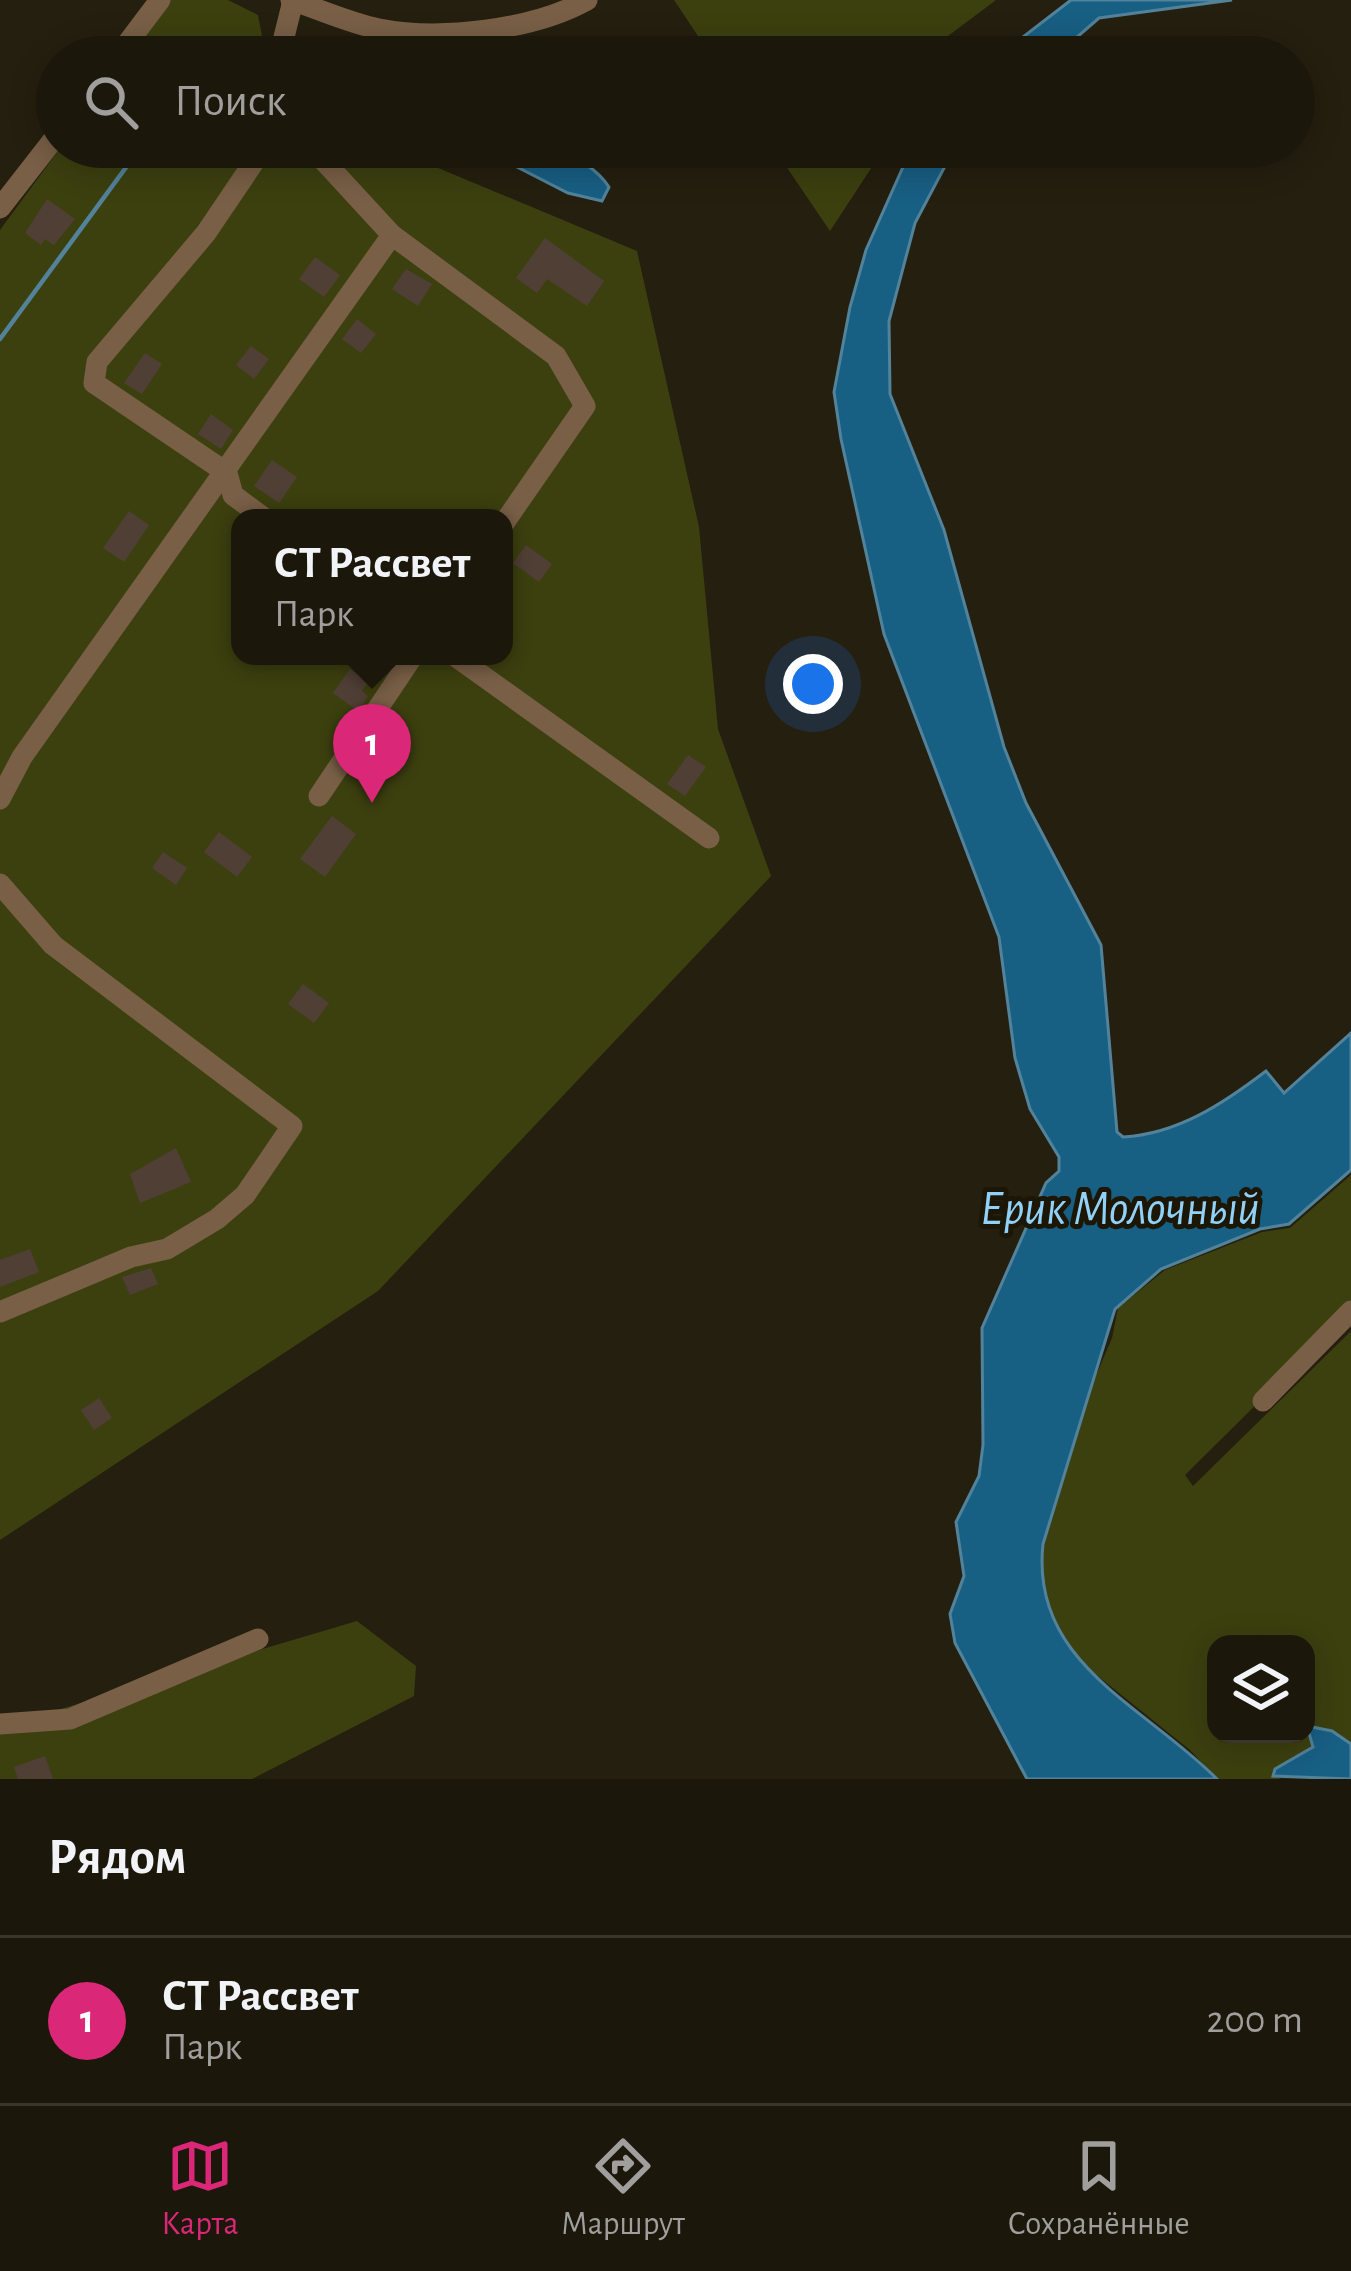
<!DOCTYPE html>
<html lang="ru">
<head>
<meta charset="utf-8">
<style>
	:root { --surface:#1c170b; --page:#252014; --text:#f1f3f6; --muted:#a09f9d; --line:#3a362c; --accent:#db2777 }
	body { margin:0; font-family:"Alegreya Sans",sans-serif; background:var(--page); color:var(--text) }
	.controls { position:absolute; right:36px; bottom:36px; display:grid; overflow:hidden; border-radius:24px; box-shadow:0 6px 30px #0003 }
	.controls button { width:108px; height:108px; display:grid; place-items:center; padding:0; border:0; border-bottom:3px solid var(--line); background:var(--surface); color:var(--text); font:60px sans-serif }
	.you { position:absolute; left:813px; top:684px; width:42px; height:42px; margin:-30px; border:9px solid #fff; border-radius:50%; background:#1a73e8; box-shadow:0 0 0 18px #1a73e833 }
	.badge { display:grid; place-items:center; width:78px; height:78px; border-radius:50%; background:var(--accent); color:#fff; font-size:39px; font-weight:700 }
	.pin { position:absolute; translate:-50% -99px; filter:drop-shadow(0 3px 6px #0008) }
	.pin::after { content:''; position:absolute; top:63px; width:42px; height:36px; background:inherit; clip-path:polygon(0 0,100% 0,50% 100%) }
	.popup { position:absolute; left:231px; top:509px; width:282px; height:156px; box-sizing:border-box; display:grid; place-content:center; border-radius:24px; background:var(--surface); filter:drop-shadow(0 3px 9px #0005); font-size:39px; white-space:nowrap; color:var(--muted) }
	.popup b { font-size:45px; color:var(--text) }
	.popup::after { content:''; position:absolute; left:50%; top:100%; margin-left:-24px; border:24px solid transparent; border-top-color:var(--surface) }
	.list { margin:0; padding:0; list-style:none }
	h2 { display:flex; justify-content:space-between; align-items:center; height:156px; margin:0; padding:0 48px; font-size:51px }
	h2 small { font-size:39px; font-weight:400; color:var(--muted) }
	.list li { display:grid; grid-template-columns:78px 1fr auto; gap:36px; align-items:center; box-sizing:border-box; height:168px; padding:0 48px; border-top:3px solid var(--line) }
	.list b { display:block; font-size:45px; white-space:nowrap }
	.list p { margin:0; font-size:39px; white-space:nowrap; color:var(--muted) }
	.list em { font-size:39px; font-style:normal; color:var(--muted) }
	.icon { flex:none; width:66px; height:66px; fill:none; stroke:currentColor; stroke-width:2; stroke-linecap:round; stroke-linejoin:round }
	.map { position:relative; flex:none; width:1351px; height:1779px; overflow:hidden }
	.search { position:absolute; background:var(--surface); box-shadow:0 6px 30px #0003; left:36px; right:36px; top:36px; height:132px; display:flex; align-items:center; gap:30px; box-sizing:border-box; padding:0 42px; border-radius:66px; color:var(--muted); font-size:45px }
	.sheet { height:324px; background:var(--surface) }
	nav { display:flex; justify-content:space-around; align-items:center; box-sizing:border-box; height:168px; border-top:3px solid var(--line); background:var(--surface); font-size:33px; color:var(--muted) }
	nav a { display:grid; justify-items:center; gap:6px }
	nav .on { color:var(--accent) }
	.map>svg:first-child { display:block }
</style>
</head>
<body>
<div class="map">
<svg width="1351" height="1779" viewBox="0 0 1351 1779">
	<rect width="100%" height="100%" fill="#251f0f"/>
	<!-- green -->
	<g fill="#3c400f" fill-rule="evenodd">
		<path d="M169,0H228L258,15L266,57H127Z"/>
		<path d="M674,0H996L920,57H712Z"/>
		<path d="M61,147H388L637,251L699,527L718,729L771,876L378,1291L0,1540V230ZM240,518H504V656H240Z"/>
		<path d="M773,147H885L830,231Z"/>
		<path d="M1351,1175V1311L1185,1475L1193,1486L1351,1331V1744C1321,1734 1297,1760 1273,1776L1281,1779H1217L1190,1750L1068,1652L1048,1615L1039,1576L1043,1544L1075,1425L1112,1338L1118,1308L1165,1270L1262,1232L1290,1228ZM1216,1644H1306V1734H1216Z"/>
		<path d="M357,1621L416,1666L414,1696L252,1779H0V1727Z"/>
	</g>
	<!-- water -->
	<g fill="#185f84" stroke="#52839a" stroke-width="3">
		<path d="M1071,0H1232L1099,18L1054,57H997Z"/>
		<path d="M478,147C524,147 580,144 609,187L602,201L568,193Z"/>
		<path d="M917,147H963L944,168L915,223L889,321L890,394L944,530L1004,747L1026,803L1101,945L1117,1132L1123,1137C1178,1134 1224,1103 1266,1071L1284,1093L1351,1033V1170L1289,1224L1260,1229L1161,1269L1115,1309L1043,1544C1030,1663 1144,1705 1217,1779H1027L955,1643L950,1614L964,1576L956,1522L979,1476L983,1445L982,1328L1046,1183L1059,1171V1157L1030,1109L1015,1058L999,937L884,634L841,439L834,392L850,307L866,250L907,158Z"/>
		<path d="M1307,1726L1332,1731L1351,1744V1779L1273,1776L1275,1769L1313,1747Z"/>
	</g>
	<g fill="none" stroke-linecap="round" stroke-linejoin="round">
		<!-- stream -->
		<path stroke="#52839a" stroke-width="4.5" d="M0,339L141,147"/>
	</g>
	<!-- building -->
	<g fill="#503f35">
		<path d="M47,199L75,219L54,245L45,239L41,245L25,233Z"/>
		<path d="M545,238L604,281L587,306L547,279L537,293L516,278Z"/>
		<path d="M315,257L340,275L324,297L299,279Z"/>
		<path d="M406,269L432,284L418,306L392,289Z"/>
		<path d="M357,319L376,334L361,353L342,339Z"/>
		<path d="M251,346L269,359L254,379L236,365Z"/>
		<path d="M145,353L162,364L142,394L124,383Z"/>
		<path d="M211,414L233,430L221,449L198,434Z"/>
		<path d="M272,460L297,477L279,503L254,486Z"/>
		<path d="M129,511L149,525L124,562L103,548Z"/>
		<path d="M526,545L552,564L539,582L513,563Z"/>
		<path d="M350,669L368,682L362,691L368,696L358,711L333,693Z"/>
		<path d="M688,755L706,767L685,796L667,784Z"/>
		<path d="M332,816L356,834L325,877L300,859Z"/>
		<path d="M219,832L252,857L237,877L204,852Z"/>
		<path d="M163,852L187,868L176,885L152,868Z"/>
		<path d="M303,984L329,1003L314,1023L288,1004Z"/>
		<path d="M176,1148L191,1182L140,1203L130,1174Z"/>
		<path d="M30,1249L39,1272L0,1287V1260Z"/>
		<path d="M151,1268L158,1284L130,1295L122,1277Z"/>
		<path d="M99,1398L112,1418L94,1430L81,1410Z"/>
		<path d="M45,1756L53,1779H18L14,1767Z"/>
	</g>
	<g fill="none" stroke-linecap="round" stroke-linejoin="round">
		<!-- minor -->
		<g stroke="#795f46" stroke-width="21">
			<path d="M291,0C319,9 349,23 379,29C440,41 533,30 587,0"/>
			<path d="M117,57L160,0"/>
			<path d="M279,57L293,1"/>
			<path d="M264,147L206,233L97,362L94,383L227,473L233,495L264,518"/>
			<path d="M0,208L57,135"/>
			<path d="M392,235L556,356L585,406L504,523"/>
			<path d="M455,656L709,838"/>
			<path d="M319,796L413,656"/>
			<path d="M0,799L22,757L392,235L311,147"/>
			<path d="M0,884L53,945L292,1126L245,1195L217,1219L167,1249L131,1257L0,1312"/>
			<path d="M1263,1401L1351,1311"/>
			<path d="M0,1724L70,1719L258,1639"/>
		</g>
	</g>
	<g text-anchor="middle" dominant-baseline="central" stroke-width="10" stroke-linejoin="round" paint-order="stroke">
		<!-- water labels -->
		<g font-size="48" font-style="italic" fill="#91d1f8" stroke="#1c1606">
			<text x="1120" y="1210">Ерик Молочный</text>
		</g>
	</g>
</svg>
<div class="controls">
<button><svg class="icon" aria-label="layers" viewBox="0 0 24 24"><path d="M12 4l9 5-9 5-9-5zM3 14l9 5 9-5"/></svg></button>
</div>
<div class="you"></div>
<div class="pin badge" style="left:372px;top:803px">1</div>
<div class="popup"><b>СТ Рассвет</b>Парк</div>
<div class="search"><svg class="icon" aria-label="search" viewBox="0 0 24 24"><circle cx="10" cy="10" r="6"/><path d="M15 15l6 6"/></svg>Поиск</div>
</div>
<section class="sheet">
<h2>Рядом<small></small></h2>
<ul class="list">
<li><span class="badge">1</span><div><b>СТ Рассвет</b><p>Парк</p></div><em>200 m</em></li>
</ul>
</section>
<nav>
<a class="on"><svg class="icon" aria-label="map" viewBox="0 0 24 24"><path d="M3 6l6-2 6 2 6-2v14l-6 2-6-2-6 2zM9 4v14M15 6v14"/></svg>Карта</a>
<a><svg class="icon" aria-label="directions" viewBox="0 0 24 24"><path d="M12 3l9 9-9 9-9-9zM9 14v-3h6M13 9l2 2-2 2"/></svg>Маршрут</a>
<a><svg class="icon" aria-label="saved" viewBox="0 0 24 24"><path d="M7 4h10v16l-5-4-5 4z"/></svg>Сохранённые</a>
</nav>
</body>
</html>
